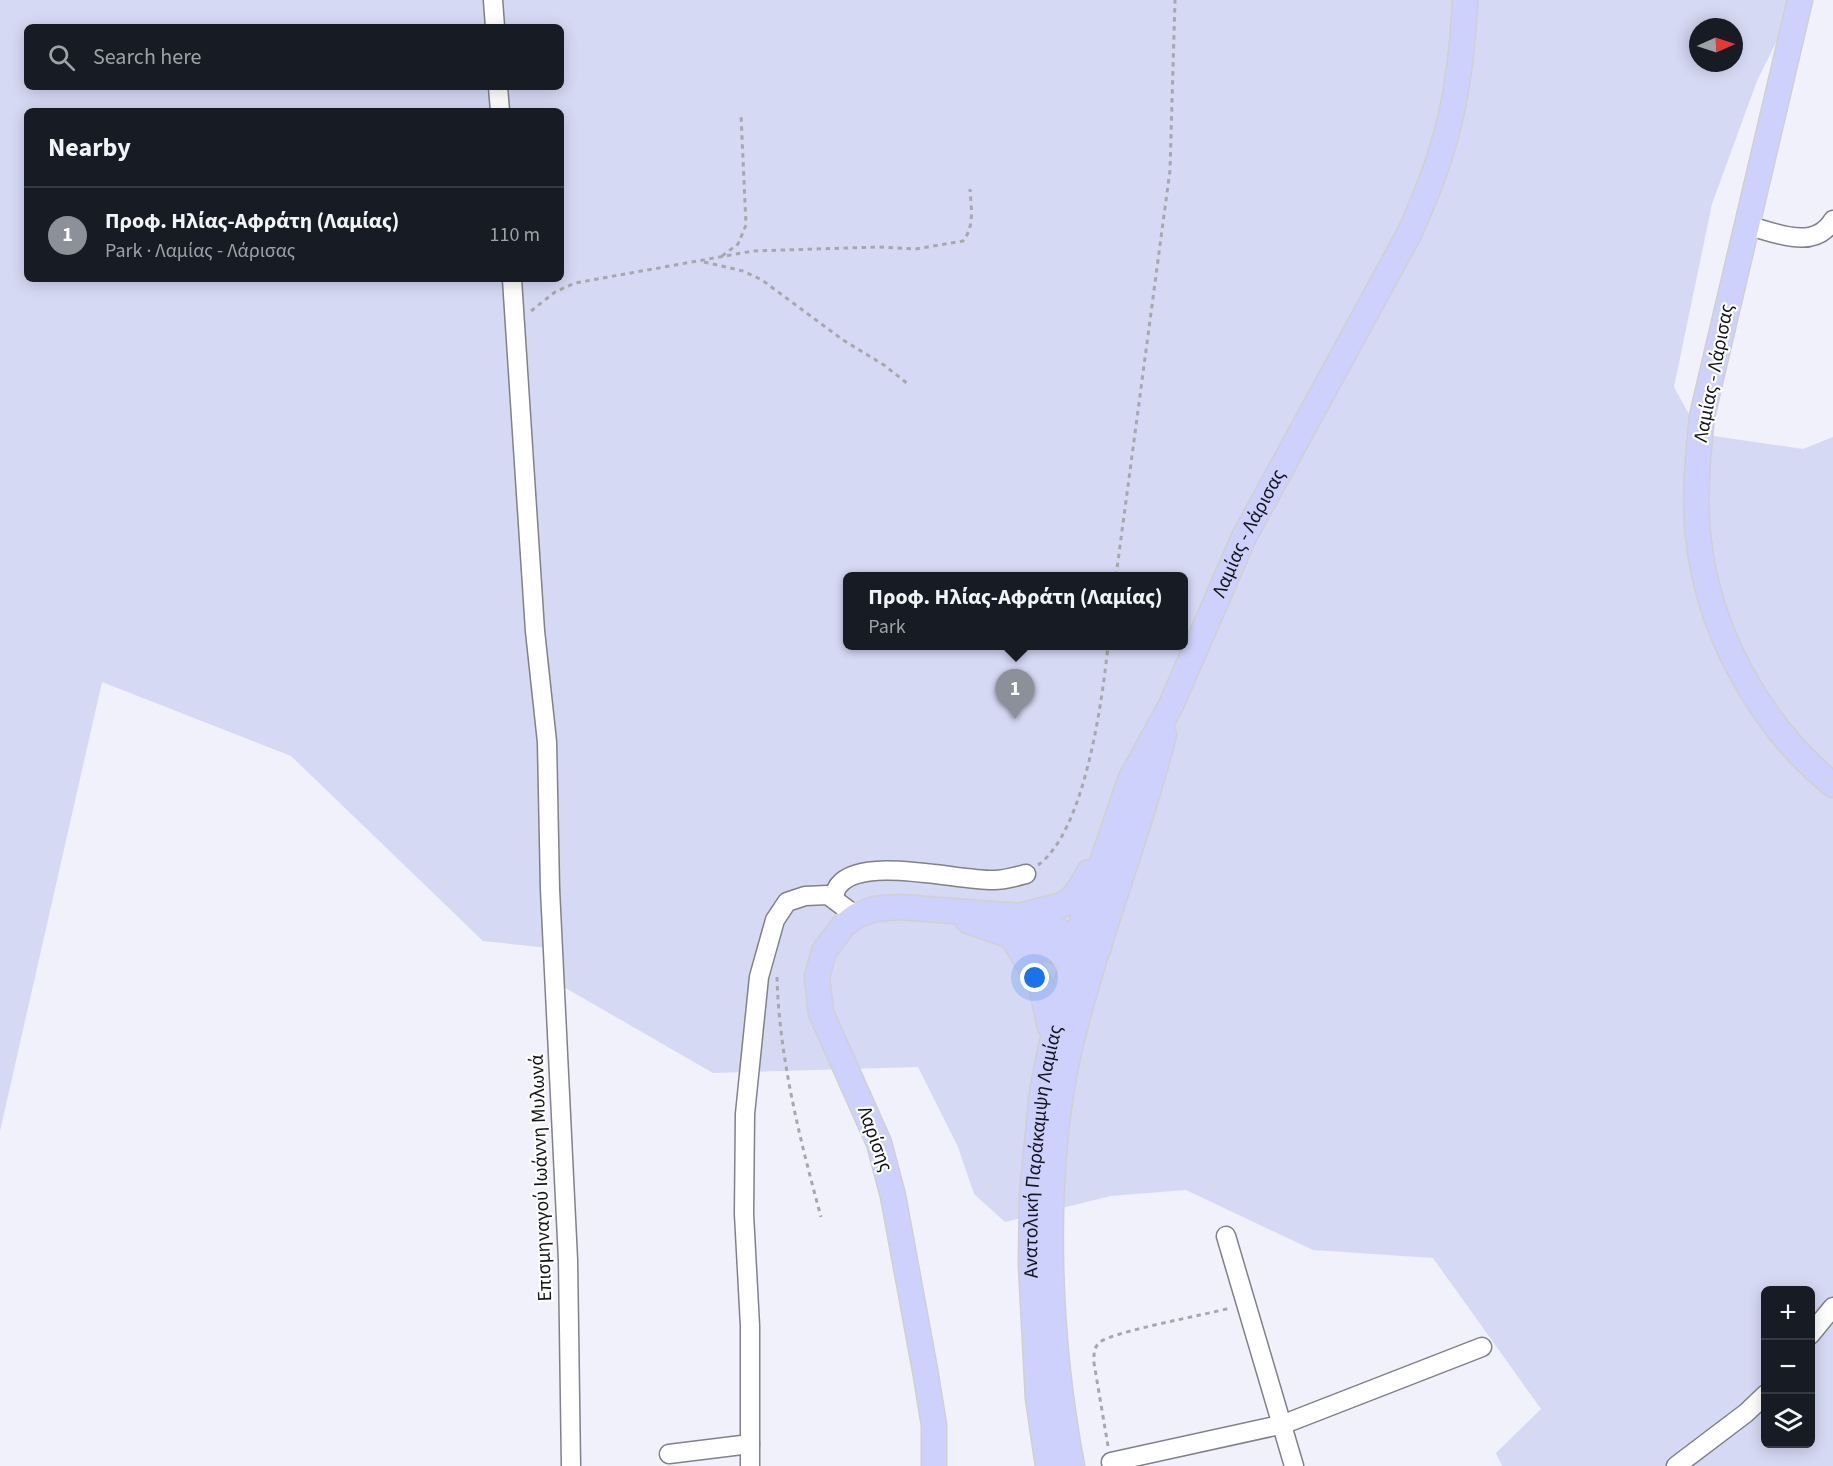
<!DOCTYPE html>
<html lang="en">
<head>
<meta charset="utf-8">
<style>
	:root { --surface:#171b24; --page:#20242c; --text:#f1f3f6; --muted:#9ea1a6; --line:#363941; --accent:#8c9099 }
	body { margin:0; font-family:"Source Sans 3",sans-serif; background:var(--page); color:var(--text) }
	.controls { position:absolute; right:18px; bottom:18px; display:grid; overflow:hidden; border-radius:9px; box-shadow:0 3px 15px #0003 }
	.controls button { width:54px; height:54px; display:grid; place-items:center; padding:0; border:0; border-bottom:2px solid var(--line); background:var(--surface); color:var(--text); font:30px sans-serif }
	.compass { position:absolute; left:1689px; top:18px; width:54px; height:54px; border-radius:50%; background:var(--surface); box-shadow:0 3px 15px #0003; rotate:87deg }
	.you { position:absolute; left:1035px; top:978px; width:21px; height:21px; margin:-15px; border:4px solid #fff; border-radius:50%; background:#1a73e8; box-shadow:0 0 0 9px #1a73e833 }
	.badge { display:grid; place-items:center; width:39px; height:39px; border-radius:50%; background:var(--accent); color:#fff; font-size:20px; font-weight:700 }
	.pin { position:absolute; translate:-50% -50px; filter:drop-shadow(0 2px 3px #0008) }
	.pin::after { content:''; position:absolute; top:32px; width:21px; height:18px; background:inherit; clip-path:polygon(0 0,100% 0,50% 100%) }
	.popup { position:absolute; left:843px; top:572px; width:345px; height:78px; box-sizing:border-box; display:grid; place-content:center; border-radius:9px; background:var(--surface); filter:drop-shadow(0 2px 4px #0005); font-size:20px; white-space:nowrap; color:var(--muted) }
	.popup b { font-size:22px; color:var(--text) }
	.popup::after { content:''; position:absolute; left:50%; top:100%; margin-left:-12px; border:12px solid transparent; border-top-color:var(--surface) }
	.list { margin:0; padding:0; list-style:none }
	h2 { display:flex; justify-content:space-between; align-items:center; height:78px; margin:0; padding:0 24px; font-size:26px }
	h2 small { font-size:20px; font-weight:400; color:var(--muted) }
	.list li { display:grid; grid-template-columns:39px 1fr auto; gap:18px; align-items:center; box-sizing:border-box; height:96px; padding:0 24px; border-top:2px solid var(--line) }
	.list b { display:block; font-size:22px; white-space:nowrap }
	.list p { margin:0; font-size:20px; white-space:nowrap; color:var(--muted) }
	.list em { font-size:20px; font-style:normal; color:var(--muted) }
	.icon { flex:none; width:33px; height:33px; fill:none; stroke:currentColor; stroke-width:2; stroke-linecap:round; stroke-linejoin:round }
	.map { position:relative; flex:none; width:1833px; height:1466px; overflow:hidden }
	.search { position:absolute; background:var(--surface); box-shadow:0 3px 15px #0003; left:24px; top:24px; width:540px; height:66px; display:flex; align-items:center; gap:15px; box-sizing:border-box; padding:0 21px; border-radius:9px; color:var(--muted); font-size:22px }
	.panel { position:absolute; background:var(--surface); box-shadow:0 3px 15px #0003; left:24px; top:108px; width:540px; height:174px; border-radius:9px }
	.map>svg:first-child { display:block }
</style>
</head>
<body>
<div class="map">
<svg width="1833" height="1466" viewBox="0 0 1833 1466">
	<rect width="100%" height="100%" fill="#f0f1fb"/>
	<!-- green -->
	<path fill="#d5d9f3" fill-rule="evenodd" d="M0,0H1797L1757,81L1712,204L1674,387L1700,434L1803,449L1833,437V1466H1502L1496,1453L1541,1409L1433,1258L1313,1250L1186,1190L1111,1196L1005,1222L974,1194L958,1147L918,1067L713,1073L562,986L559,949L483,941L291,756L102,682L0,1131ZM27,27H561V87H27ZM1698,27H1734V63H1698ZM27,111H561V279H27ZM847,576H1183V646H847ZM1766,1290H1810V1444H1766Z"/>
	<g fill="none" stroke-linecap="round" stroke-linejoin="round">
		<!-- minor casing -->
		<g stroke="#808189" stroke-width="21">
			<g id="minor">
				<path d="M493,0L495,27"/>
				<path d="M498,87L500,111"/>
				<path d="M1746,225C1774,232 1814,252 1833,220"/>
				<path d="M512,279L535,631L547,742L550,889L568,1260L571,1466"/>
				<path d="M833,898C835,894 836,888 839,885C863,855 959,881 994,880C1005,880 1015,877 1026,874"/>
				<path d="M1226,1236L1294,1466"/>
				<path d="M1810,1335L1833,1307"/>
				<path d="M669,1454L750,1444"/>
				<path d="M1111,1462L1284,1424L1482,1347"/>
				<path d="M750,1466V1326L744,1214L745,1114L759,977L775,920L787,902L805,896L828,895L856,916"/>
				<path d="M1676,1466L1746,1413L1766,1394"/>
			</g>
		</g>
		<!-- major casing -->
		<g stroke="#d0d0d1" stroke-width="27">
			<g id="major">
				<path d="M1800,0L1702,416C1698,456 1694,495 1698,534C1707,629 1759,725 1833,785"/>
				<path d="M1021,916C1060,902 1066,916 1089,872"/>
				<path d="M968,921L1088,963"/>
				<path d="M1012,937L1041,985L1050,1027"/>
				<path d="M934,1466V1425L925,1370L893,1196L879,1143L821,1013L817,977L824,951L844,925L856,916L874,909L900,907L1021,916L1099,947"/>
				<path id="s1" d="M1048,1466L1038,1398L1031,1265L1032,1194L1042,1092L1050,1051L1082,921L1130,780L1171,705L1244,537L1409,234C1447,152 1461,91 1465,0"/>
				<path d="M1072,1466C1048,1340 1041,1181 1068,1056C1093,946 1137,843 1164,734"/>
			</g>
		</g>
		<!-- path -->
		<g stroke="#a7a8af" stroke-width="3" stroke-dasharray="4.5 4.5" stroke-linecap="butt">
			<path d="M722,256L738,244L746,225L741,115"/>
			<path d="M704,262L743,271L762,280L843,340L884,365L908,384"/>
			<path d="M531,311L555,292L575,283L753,251L879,247L915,249L963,241C975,226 971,207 970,189"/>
			<path d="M1116,576L1170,170L1175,0"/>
			<path d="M1038,865C1085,831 1102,702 1108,646"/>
			<path d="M777,977C779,1057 800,1140 821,1217"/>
			<path d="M1108,1446L1094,1363C1094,1355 1093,1348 1100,1342C1115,1331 1205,1315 1230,1308"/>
		</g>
		<!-- minor -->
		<use href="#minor" stroke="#fff" stroke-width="18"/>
		<!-- major -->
		<use href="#major" stroke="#cdd1fc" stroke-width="24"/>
	</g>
	<g text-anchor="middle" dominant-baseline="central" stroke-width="4.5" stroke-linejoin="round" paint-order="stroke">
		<!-- street labels -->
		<g font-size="20" fill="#131417" stroke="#fff">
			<text transform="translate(1714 373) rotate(-79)">Λαμίας - Λάρισας</text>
			<text stroke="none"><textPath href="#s1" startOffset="974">Λαμίας - Λάρισας</textPath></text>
			<text transform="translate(875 1139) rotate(70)">Λαρίσης</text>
			<text stroke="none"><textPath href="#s1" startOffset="316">Ανατολική Παράκαμψη Λαμίας</textPath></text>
			<text transform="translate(541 1178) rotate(-92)">Επισμηναγού Ιωάννη Μυλωνά</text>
		</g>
	</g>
</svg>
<div class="controls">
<button>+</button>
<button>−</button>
<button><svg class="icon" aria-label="layers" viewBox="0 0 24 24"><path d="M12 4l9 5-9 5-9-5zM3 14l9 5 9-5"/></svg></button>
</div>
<svg class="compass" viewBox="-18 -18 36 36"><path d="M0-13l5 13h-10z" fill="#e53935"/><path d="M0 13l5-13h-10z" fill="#9ea1a6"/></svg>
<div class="you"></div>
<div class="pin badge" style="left:1015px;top:719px">1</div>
<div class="popup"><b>Προφ. Ηλίας-Αφράτη (Λαμίας)</b>Park</div>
<div class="search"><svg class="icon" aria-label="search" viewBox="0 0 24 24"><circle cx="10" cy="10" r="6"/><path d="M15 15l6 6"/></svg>Search here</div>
<section class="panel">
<h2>Nearby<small></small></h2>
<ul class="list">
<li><span class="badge">1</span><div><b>Προφ. Ηλίας-Αφράτη (Λαμίας)</b><p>Park · Λαμίας - Λάρισας</p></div><em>110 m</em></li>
</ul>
</section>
</div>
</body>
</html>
